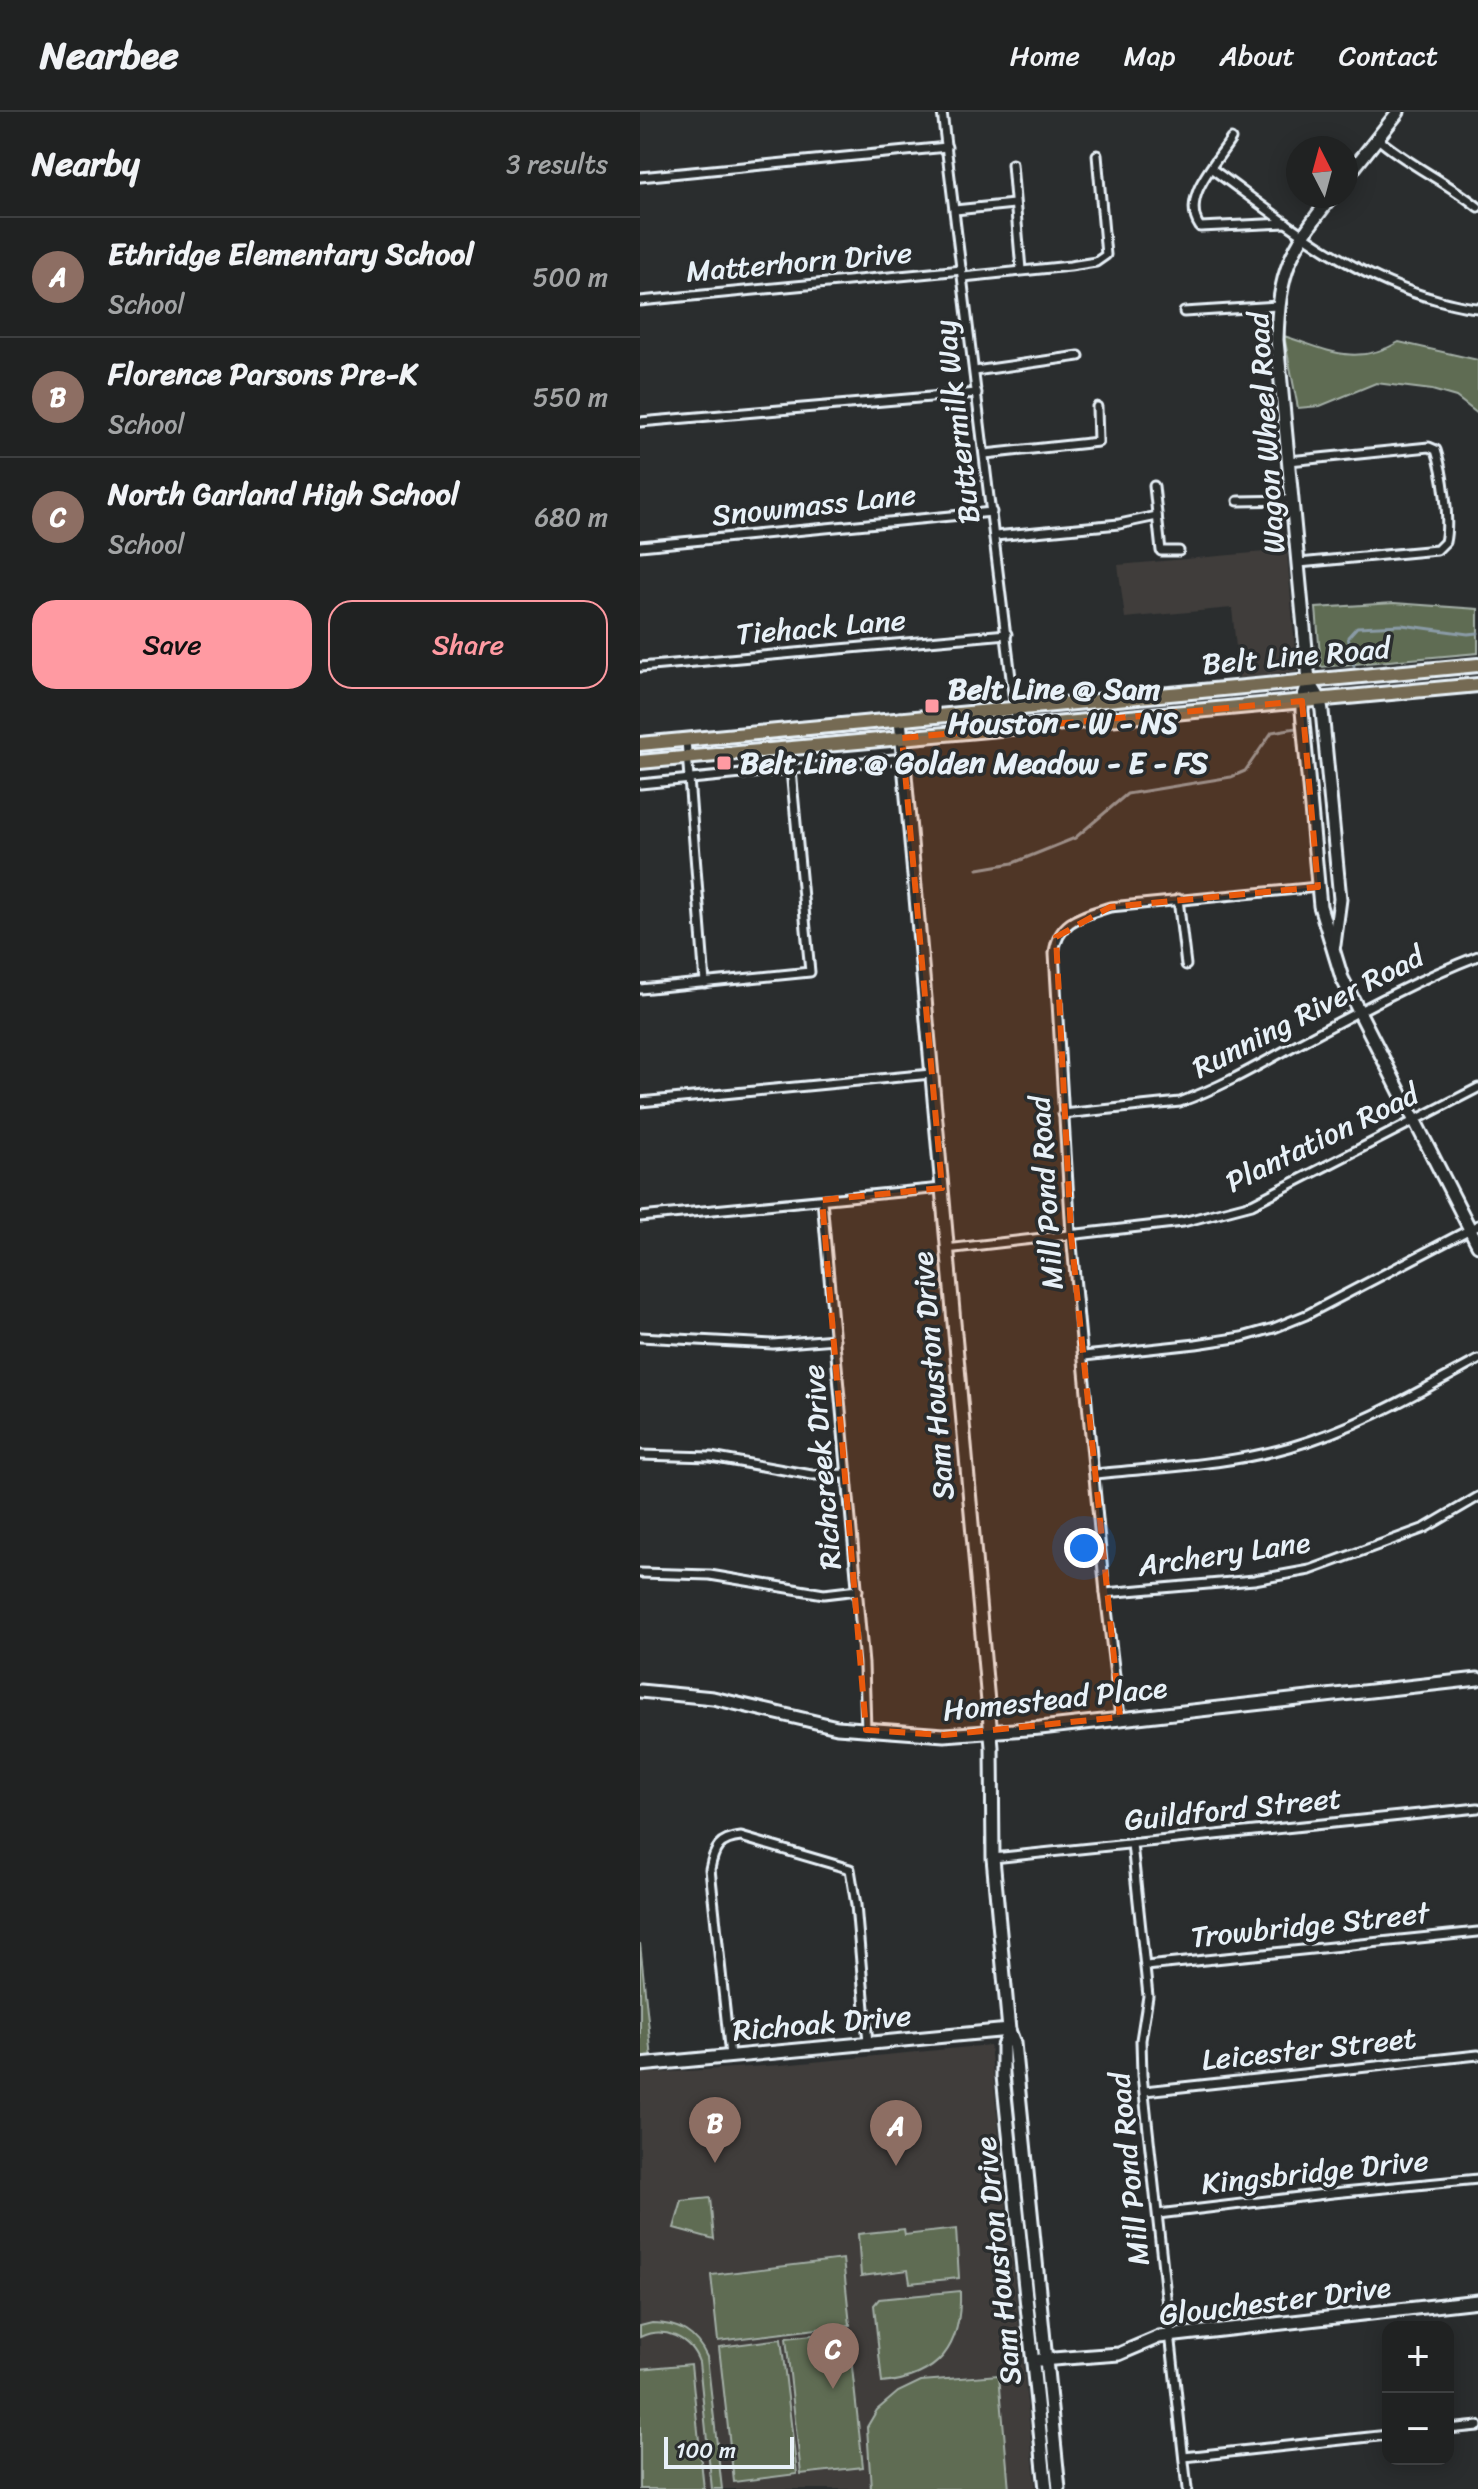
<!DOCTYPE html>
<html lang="en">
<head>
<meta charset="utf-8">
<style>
	:root { --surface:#202222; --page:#2d2f2f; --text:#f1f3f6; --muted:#a2a4a5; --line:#3d3f40; --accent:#ff9aa2 }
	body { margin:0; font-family:Sriracha,sans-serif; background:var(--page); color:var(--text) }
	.controls { position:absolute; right:24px; bottom:24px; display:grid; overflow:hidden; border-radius:16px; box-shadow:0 4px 20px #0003 }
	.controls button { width:72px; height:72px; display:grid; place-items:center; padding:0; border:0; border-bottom:2px solid var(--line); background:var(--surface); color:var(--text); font:40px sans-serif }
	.compass { position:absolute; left:646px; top:24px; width:72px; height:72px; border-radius:50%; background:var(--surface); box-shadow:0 4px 20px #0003; rotate:354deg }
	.scale { position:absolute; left:24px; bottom:20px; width:130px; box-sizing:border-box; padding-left:8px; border:4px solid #e8f1f8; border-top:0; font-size:22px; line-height:28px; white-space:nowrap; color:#e8f1f8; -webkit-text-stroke:6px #2a2d2e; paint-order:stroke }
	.you { position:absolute; left:444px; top:1436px; width:28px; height:28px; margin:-20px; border:6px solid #fff; border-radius:50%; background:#1a73e8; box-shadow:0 0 0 12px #1a73e833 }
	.badge { display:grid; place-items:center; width:52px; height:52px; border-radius:50%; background:var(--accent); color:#fff; font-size:26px; font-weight:700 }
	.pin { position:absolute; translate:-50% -66px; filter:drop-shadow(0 2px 4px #0008) }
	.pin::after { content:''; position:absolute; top:42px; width:28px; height:24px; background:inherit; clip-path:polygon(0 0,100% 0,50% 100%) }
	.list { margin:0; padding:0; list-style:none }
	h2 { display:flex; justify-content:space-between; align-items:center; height:104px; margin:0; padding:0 32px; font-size:34px }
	h2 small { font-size:26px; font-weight:400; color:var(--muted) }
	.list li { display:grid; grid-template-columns:52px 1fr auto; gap:24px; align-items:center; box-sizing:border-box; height:120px; padding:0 32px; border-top:2px solid var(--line) }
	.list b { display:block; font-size:30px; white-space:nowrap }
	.list p { margin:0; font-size:26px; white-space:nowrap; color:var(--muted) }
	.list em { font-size:26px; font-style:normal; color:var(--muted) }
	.actions { display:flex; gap:16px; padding:24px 32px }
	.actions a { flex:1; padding:18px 0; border:2px solid var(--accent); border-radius:24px; text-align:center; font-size:28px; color:var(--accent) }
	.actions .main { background:var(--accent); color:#111 }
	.map { position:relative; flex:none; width:838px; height:2377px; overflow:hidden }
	header { display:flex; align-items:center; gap:48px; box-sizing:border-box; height:112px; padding:0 40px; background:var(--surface); border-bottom:2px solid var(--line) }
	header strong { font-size:38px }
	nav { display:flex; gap:44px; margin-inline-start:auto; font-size:28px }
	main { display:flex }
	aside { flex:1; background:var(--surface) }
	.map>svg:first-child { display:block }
</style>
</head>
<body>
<header>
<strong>Nearbee</strong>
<nav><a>Home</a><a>Map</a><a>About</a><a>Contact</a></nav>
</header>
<main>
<aside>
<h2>Nearby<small>3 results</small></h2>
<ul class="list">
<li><span class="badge" style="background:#8d6e63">A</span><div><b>Ethridge Elementary School</b><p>School</p></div><em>500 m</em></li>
<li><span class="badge" style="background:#8d6e63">B</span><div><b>Florence Parsons Pre-K</b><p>School</p></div><em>550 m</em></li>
<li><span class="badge" style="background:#8d6e63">C</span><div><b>North Garland High School</b><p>School</p></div><em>680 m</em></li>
</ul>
<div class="actions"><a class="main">Save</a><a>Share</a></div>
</aside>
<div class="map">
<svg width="838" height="2377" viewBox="0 0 838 2377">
	<rect width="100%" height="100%" fill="#2a2d2e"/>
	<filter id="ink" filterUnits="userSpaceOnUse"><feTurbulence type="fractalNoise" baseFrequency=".0125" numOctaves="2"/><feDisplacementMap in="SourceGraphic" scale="16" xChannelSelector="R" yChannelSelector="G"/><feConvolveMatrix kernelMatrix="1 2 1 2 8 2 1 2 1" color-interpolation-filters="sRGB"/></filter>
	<g filter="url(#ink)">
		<!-- built -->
		<g fill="#3f3d3b">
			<path d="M647,438L657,560L599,566L592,496L485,506L478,453Z"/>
			<path d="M350,1933L396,2377H0V1962L141,1953Z"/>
		</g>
		<!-- green -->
		<g fill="#5e6c53" stroke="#a3aea6" stroke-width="2">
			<path d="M644,224C688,238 715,255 759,230L838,248V302L816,285L792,278L736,271L680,294L658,296Z"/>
			<path d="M754,491L838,497V541L681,555L676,496Z"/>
			<path d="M0,1831L12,1947L0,1948Z"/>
			<path d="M70,2086L74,2127L34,2116L42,2089Z"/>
			<path d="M264,2117L265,2123L316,2117L319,2166L270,2171L268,2158L221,2164L218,2122Z"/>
			<path d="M203,2147L210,2213L78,2229L71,2163Z"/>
			<path d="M320,2179C322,2235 299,2265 242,2271L234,2193L239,2187Z"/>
			<path d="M12,2211C39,2211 56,2221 67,2245L82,2377H72L59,2250C50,2225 24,2214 0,2225V2214Z"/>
			<path d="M208,2219L223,2355L161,2362L146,2226Z"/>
			<path d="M141,2227L157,2362L94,2370L79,2235Z"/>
			<path d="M51,2252L64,2377H0V2257Z"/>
			<path d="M359,2263L369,2377H231L227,2315L237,2298L258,2280L281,2269Z"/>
		</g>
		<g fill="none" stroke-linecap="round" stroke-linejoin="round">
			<!-- stream -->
			<g stroke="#8a9ba6" stroke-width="3">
				<path d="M714,554L708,525L717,515L762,513L828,522L838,521"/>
				<path d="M338,757L373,751L435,726L487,682L591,665L605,659L632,620L656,616"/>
			</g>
			<!-- street casing -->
			<g stroke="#e8f1f8" stroke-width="13">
				<g id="street">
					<path d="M302,0L377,615"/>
					<path d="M737,26C768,53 806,69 838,95"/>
					<path d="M591,27C576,51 540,86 560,115L646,111"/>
					<path d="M372,52L381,158"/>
					<path d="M572,57C640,106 702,159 784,184C802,189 819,195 838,196"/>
					<path d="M0,65L307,35"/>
					<path d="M315,98L374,92"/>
					<path d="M323,165L430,154L456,150L466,143L457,43"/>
					<path d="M0,189L322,158"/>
					<path d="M544,200L638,194"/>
					<path d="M335,259L439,244"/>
					<path d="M0,310L337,281"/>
					<path d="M345,342L458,330L457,295"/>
					<path d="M649,349L789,335L796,338C803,359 810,408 805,430L797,438L659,451"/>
					<path d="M514,374L521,439H539"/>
					<path d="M598,389L653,388"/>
					<path d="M355,424L479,412L517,404"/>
					<path d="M0,434L352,400"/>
					<path d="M0,555L367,522"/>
					<path d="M46,628L65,871"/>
					<path d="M0,672L264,646"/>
					<path d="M538,787L546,853"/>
					<path d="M0,877L170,860L151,658"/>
					<path d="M0,990L291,962"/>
					<path d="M423,1002L540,990C579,976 614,956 650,936C712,903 773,869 838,844"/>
					<path d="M182,1088L224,1552L226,1618"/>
					<path d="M0,1105L302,1076"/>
					<path d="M306,1137L543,1110L612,1092L838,976"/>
					<path d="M0,1225L133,1232L195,1227"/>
					<path d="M444,1244L556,1232L602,1225L634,1216L666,1203L838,1113"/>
					<path d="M0,1343L71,1345L172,1363L207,1362"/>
					<path d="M456,1362C520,1355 587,1353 650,1335C717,1316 777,1281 838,1248"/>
					<path d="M0,1461L70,1463L184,1482L218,1478"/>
					<path d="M465,1481L614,1468L670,1458L785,1416L838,1385"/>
					<path d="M480,1605L465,1481L431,1122L414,841C418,808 442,804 470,795L678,775"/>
					<path d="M492,1732L508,1884L501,1928L502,1963L547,2377"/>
					<path d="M353,1746L838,1696"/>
					<path d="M506,1854L838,1820"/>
					<path d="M90,1944L70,1757C74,1737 79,1727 101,1725L210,1757L216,1793L228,1931"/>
					<path d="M505,1979L838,1943"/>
					<path d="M518,2102L693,2081L838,2067"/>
					<path d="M808,2317L838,2314"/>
					<path d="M544,2345L748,2323"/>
				</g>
			</g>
			<!-- secondary casing -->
			<g stroke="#e8f1f8" stroke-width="17">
				<g id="secondary">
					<path d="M706,66L758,0"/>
					<path d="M692,84C650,138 639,158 637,228L669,569L662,589V599L680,794L702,866L838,1133"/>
					<path d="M669,569L680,587L682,599L700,787L694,833"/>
					<path d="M260,607L352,1635L353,1746L369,1918L374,1931L419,2377"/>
					<path d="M0,1579L73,1586L197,1615L304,1623L400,1616L838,1567"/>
					<path d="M369,1918L363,1934V1964L406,2377"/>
					<path d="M0,1953L369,1918"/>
					<path d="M400,2248L479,2242L519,2225L838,2189"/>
				</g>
			</g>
			<!-- primary casing -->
			<g stroke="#e8f1f8" stroke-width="18">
				<g id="primary">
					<path d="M0,632L838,553"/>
					<path d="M0,650L838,573"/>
				</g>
			</g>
			<!-- street -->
			<use href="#street" stroke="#2a2d2e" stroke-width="7"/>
			<!-- secondary -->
			<use href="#secondary" stroke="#2a2d2e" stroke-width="11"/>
			<!-- primary -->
			<use href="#primary" stroke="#746b52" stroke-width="12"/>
		</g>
	</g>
	<!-- marked area -->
	<path fill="#e8590c" fill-opacity="0.2" stroke="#e8590c" stroke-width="6" stroke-dasharray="16 10" stroke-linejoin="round" d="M662,589L678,775L470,795L416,825L431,1122L480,1605L304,1623L226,1618L182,1088L302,1076L262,626Z"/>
	<!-- markers -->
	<g fill="#ff9aa2" stroke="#2a2d2e" stroke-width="3">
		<rect x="284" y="586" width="16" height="16" rx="4"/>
		<rect x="76" y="643" width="16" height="16" rx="4"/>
	</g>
	<g text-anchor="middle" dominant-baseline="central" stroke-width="7" stroke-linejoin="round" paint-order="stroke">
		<!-- street labels -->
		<g font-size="30" fill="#e8f1f8" stroke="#2a2d2e">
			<text transform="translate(159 150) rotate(-5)">Matterhorn Drive</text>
			<text transform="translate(317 310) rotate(-97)">Buttermilk Way</text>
			<text transform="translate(626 321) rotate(-94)">Wagon Wheel Road</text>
			<text transform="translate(174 393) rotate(-6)">Snowmass Lane</text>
			<text transform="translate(181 515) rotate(-5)">Tiehack Lane</text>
			<text transform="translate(656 544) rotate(-5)">Belt Line Road</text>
			<text transform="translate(668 900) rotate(-27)">Running River Road</text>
			<text transform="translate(682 1026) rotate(-26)">Plantation Road</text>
			<text transform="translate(406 1081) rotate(-94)">Mill Pond Road</text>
			<text transform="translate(293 1264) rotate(-95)">Sam Houston Drive</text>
			<text transform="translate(182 1355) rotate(-95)">Richcreek Drive</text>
			<text transform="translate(584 1442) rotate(-8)">Archery Lane</text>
			<text transform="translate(415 1587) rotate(-6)">Homestead Place</text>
			<text transform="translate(593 1697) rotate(-6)">Guildford Street</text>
			<text transform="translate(670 1813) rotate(-6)">Trowbridge Street</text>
			<text transform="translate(182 1911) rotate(-5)">Richoak Drive</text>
			<text transform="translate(669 1937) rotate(-6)">Leicester Street</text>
			<text transform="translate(489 2057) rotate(-96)">Mill Pond Road</text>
			<text transform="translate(675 2060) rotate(-6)">Kingsbridge Drive</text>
			<text transform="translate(358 2149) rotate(-96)">Sam Houston Drive</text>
			<text transform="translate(635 2189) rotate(-7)">Glouchester Drive</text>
		</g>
		<!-- poi labels -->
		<g font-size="30" font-weight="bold" fill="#e8f1f8" stroke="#2a2d2e" text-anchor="start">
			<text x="308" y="577">Belt Line @ Sam<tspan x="308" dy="34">Houston - W - NS</tspan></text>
			<text x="100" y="651">Belt Line @ Golden Meadow - E - FS</text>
		</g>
	</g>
</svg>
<div class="controls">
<button>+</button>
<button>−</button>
</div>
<svg class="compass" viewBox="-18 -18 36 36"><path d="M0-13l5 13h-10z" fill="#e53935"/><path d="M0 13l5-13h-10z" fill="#a2a4a5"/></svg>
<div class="scale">100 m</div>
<div class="you"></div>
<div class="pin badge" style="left:256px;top:2054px;background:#8d6e63">A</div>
<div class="pin badge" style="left:75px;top:2051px;background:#8d6e63">B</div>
<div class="pin badge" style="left:193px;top:2277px;background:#8d6e63">C</div>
</div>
</main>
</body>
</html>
